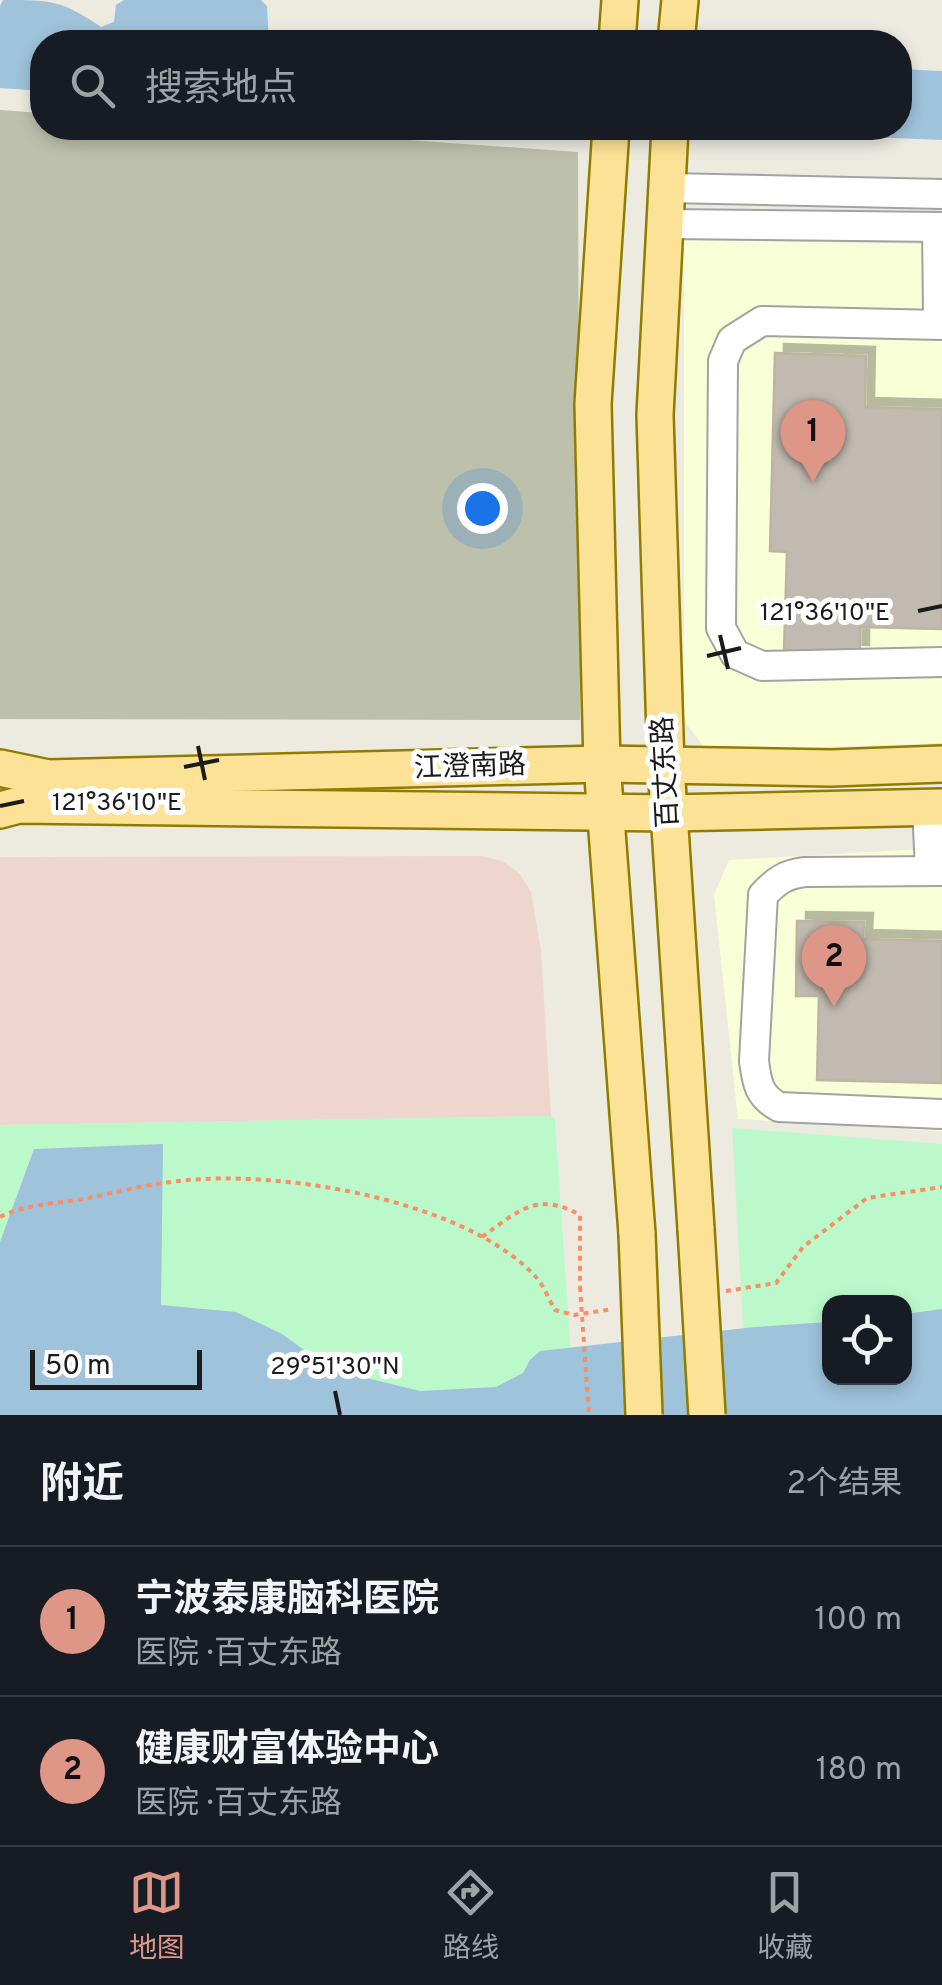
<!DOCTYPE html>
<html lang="zh">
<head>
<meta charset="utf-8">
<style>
	:root { --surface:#171b24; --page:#20242c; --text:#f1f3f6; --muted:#9ea1a6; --line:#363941; --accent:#de9687 }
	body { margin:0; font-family:Overpass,"Noto Sans SC",sans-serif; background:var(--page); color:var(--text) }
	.controls { position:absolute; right:30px; bottom:30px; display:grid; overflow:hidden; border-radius:20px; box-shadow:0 5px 15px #0003 }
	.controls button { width:90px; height:90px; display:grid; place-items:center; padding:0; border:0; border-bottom:2px solid var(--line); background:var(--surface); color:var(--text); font:50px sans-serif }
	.scale { position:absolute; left:30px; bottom:25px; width:172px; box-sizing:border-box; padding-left:10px; border:5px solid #1b1b1b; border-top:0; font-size:28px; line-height:35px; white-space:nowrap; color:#1b1b1b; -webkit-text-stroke:8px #fff; paint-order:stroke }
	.you { position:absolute; left:482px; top:508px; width:35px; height:35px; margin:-25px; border:8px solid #fff; border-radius:50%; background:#1a73e8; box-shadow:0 0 0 15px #1a73e833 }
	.badge { display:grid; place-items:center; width:65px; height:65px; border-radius:50%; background:var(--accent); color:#111; font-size:32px; font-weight:700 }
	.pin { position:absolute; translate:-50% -82px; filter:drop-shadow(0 2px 5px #0008) }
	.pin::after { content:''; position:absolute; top:52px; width:35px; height:30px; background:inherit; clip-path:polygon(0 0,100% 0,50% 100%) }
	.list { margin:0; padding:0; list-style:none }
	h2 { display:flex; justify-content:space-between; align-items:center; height:130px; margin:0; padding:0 40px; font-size:42px }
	h2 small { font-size:32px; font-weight:400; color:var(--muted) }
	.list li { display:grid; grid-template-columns:65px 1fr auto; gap:30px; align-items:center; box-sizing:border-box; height:150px; padding:0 40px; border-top:2px solid var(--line) }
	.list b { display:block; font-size:38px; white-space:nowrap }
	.list p { margin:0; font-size:32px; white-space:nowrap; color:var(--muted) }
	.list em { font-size:32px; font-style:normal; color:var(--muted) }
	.icon { flex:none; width:55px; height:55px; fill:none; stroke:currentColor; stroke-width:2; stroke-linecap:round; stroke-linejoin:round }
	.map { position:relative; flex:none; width:942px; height:1415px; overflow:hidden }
	.search { position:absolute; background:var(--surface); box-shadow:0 5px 15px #0003; left:30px; right:30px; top:30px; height:110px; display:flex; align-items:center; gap:25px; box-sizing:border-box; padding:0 35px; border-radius:40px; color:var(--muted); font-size:38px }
	.sheet { height:430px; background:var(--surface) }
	nav { display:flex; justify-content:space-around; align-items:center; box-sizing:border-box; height:140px; border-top:2px solid var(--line); background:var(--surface); font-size:28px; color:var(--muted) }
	nav a { display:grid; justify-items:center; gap:5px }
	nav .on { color:var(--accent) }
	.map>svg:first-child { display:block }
</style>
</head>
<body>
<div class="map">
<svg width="942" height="1415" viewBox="0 0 942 1415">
	<defs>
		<filter id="shadow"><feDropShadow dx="9" dy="-9" stdDeviation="0" flood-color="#0004"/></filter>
	</defs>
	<rect width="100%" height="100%" fill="#edebe0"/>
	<!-- commercial -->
	<path fill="#eed5ce" d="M482,856L502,861L519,873L531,892L541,951L551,1116L0,1125V857Z"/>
	<!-- education -->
	<g fill="#f8ffd7">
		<path d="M684,240L942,244V743L707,751L684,721Z"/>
		<path d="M942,848V1131L738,1119L714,895L729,860Z"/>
	</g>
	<!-- construction -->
	<path fill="#bdc1ac" d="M0,110L42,113V128H237L578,152L580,720L0,719Z"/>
	<!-- park -->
	<g fill="#bbf9cb" fill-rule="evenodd">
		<path d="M551,1116L555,1120L575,1415H0V1125Z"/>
		<path d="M732,1128L942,1144V1415H748ZM830,1302H904V1378H830Z"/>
	</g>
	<!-- water -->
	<g fill="#9fc3db">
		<path d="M3,0C52,0 61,0 101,27L114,22L116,5L124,0H261L267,6L269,42H42V91L0,88V6Z"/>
		<path d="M520,34L595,42H418L426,39Z"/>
		<path d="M900,69L942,71V140L657,128H900Z"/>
		<path d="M163,1144L161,1305L236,1312L282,1334L321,1362L350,1374L420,1391L496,1387L523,1373L530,1360L540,1351L755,1327L829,1322L830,1378H904L905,1314L942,1309V1415H0V1242L34,1149Z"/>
	</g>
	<!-- building -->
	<g fill="#c1bab0" stroke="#beb4a2" stroke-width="2.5" filter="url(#shadow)">
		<path d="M775,353L866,356L865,407L942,409V629L860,627V654L784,652L787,552L770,551Z"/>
		<path d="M797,921L864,922L863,939L942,941V1083L817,1080L819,996H796Z"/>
	</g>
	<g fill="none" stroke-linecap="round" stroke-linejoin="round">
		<!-- minor casing -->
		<g stroke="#a2a2a2" stroke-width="32">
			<g id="minor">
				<path d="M668,188L942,194"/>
				<path d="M666,224L942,227"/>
				<path d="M937,227L938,314L942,324"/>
				<path d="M942,325L762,321L732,340L723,361L721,628L735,654L762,666L942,662"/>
				<path d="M927,807L930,870"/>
				<path d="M942,871L805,872C786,874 776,881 763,895L754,1061C757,1084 759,1096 779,1107L942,1114"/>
			</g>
		</g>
		<!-- major casing -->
		<g stroke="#927c00" stroke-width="40">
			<g id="major">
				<path d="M617,42L620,0"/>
				<path d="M676,42L680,0"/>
				<path d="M611,128L593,404L602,764L637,1234"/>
				<path d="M670,128L655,415L666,766L696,1229"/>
				<path d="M0,768L48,778L602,764L831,768L942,764"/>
				<path d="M0,810L19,805L669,813L942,807"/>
			</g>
		</g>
		<!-- path -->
		<g stroke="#fa8e64" stroke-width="4" stroke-dasharray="5 5" stroke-linecap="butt">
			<path d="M0,1217C25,1204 61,1203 89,1198C118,1192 149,1184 179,1181C280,1169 465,1200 536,1277C544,1286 549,1300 555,1310L574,1315L613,1309"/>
			<path d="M482,1237C518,1211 537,1191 580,1215V1287"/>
			<path d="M726,1291L776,1283L803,1247L867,1198L942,1187"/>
		</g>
		<!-- minor -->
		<use href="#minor" stroke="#fff" stroke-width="28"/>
		<!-- major -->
		<use href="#major" stroke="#fce296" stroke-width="35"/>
		<!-- major-bridge casing -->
		<g stroke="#927c00" stroke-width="40" stroke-linecap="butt">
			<g id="major-bridge">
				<path d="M696,1229L707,1415"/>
				<path d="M637,1234L644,1415"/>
			</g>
		</g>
		<!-- path-bridge -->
		<path stroke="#fa8e64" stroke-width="4" stroke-dasharray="5 5" stroke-linecap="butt" d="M580,1287L589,1415"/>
		<!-- major-bridge -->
		<use href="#major-bridge" stroke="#fce296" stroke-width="35"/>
	</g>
	<!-- ticks -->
	<path fill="none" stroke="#1b1b1b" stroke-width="4" d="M918,611L942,606M720,635L728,669M707,656L741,648M198,746L205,780M184,767L219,760M0,806L24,801M335,1391L340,1415"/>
	<g text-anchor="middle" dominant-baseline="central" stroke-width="10" stroke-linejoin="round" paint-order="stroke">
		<!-- street labels -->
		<g font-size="28" fill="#1b1b1b" stroke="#fff">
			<text transform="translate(470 768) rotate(-2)">江澄南路</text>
			<text transform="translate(667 772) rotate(-93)">百丈东路</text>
		</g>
	</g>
	<g font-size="25" text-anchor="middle" fill="#1b1b1b" stroke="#fff" stroke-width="10" stroke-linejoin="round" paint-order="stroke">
		<text x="825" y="620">121°36'10"E</text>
		<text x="117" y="810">121°36'10"E</text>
		<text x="335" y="1374">29°51'30"N</text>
	</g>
</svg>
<div class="controls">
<button><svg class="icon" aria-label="locate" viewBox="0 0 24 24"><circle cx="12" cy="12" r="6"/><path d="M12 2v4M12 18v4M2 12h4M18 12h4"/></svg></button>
</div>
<div class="scale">50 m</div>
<div class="you"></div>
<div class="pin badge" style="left:813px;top:482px">1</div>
<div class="pin badge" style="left:834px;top:1007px">2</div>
<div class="search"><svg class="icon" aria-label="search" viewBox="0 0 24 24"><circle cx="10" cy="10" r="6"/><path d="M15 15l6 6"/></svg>搜索地点</div>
</div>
<section class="sheet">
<h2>附近<small>2个结果</small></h2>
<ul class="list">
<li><span class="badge">1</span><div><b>宁波泰康脑科医院</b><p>医院 · 百丈东路</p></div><em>100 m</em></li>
<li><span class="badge">2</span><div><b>健康财富体验中心</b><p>医院 · 百丈东路</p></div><em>180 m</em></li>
</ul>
</section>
<nav>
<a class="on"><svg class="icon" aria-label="map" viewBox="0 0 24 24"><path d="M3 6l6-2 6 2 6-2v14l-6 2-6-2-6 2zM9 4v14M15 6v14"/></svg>地图</a>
<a><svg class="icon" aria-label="directions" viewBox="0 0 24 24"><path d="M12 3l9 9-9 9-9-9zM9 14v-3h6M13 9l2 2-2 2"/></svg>路线</a>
<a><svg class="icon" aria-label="saved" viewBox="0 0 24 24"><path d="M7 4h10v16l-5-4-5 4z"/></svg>收藏</a>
</nav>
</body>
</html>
